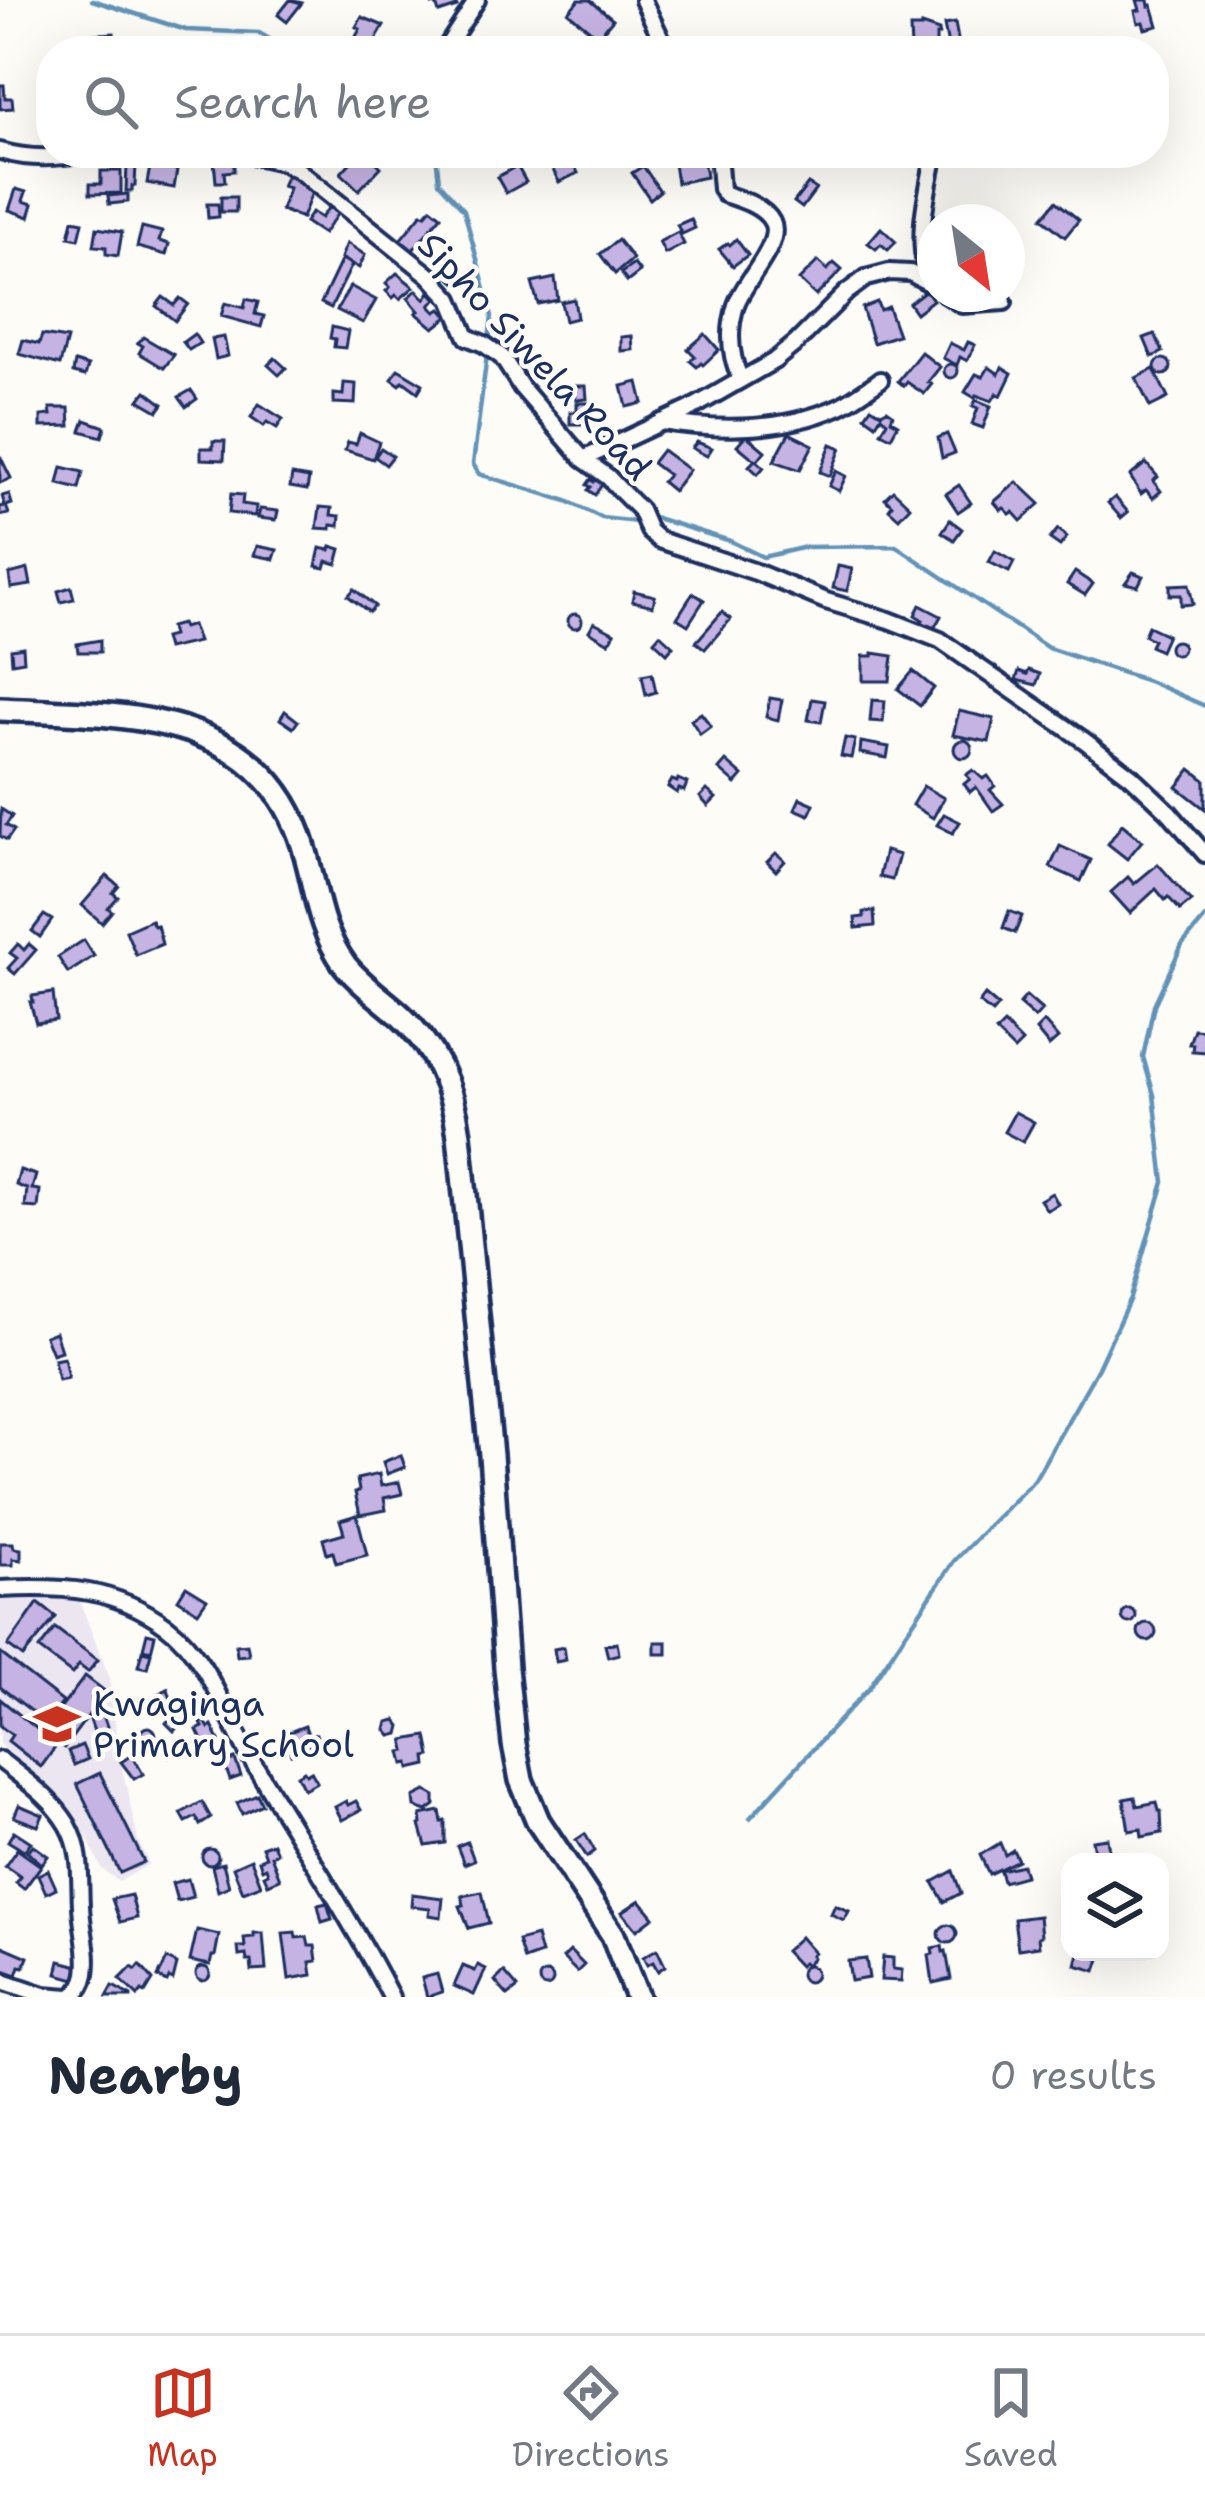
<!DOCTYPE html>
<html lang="en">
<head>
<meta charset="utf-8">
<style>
	:root { --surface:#fff; --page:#f6f6f7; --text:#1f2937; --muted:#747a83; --line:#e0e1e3; --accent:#c8321e }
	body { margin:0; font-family:"Shantell Sans",sans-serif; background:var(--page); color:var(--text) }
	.controls { position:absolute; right:36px; bottom:36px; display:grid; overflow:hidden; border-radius:24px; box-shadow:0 12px 48px #0002 }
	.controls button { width:108px; height:108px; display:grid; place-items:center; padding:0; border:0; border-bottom:3px solid var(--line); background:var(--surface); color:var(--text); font:60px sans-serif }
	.compass { position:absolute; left:917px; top:204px; width:108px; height:108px; border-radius:50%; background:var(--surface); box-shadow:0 12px 48px #0002; rotate:150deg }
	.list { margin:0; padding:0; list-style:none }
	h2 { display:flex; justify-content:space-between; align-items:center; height:156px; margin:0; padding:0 48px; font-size:51px }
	h2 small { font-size:39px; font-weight:400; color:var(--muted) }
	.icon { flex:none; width:66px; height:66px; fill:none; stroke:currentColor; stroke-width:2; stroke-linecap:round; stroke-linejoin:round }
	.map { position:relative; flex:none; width:1205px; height:1997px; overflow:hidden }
	.search { position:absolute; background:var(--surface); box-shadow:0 12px 48px #0002; left:36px; right:36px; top:36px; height:132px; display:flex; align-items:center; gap:30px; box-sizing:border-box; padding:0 42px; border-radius:48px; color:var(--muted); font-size:45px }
	.sheet { height:336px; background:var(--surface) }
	nav { display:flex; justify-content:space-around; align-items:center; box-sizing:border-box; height:168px; border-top:3px solid var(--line); background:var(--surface); font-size:33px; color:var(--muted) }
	nav a { display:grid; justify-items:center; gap:6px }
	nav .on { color:var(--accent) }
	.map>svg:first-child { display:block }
</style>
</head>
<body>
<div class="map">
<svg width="1205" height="1997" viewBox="0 0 1205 1997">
	<rect width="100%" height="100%" fill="#fdfcf7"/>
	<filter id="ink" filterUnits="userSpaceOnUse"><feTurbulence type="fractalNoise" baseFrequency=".00833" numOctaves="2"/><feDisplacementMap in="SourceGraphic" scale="24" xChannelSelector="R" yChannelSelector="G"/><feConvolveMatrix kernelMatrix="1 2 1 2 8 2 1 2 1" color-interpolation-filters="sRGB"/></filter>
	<g filter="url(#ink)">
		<!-- built -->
		<path fill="#ece6f1" d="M78,1597L110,1679L118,1750L138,1840L149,1864L119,1882L102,1869L82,1827L51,1788L0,1744V1599Z"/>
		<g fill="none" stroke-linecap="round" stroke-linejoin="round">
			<!-- stream -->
			<g stroke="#6293b7" stroke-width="4.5">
				<path d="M92,0L186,30L259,33L290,51"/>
				<path d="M436,153L439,182L464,210L492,316L473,464L479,474L567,501L602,518L637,522L653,517L730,541L763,557L806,547L896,546L1048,648L1148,681L1205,706"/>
				<path d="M750,1818L869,1688L954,1561L1035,1479L1098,1368L1130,1298L1164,1182L1154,1095L1143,1057L1154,1005L1182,945L1205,918"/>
			</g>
		</g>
		<!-- building -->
		<g fill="#c5b3e3" stroke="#1b2f5e" stroke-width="3">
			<path d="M290,0L302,3L287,22L278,15Z"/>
			<path d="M430,0H455L457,7L439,13L436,4L432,5Z"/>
			<path d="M579,0H590L613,19L598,37L568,12Z"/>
			<path d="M1137,0H1148L1149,6L1152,5L1158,26L1145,29L1143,22L1138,23L1135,11L1140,10Z"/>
			<path d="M362,17L384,26L373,45L366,41L363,47L353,42L360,29L356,27Z"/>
			<path d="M955,23L959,45L948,46L944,25Z"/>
			<path d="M921,25L939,31V35H936V51L911,49L910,28H921Z"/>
			<path d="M114,33L115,51H85L84,35Z"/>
			<path d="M0,85H4L5,98H12L13,108L0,109Z"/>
			<path d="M359,153H367L381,167L359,190L341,173Z"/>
			<path d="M569,153L578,173L559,182L549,162Z"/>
			<path d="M703,158L706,177L677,183L674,164Z"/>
			<path d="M214,160H234V171L224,172L225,182H216Z"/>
			<path d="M151,162L177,170L174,188L147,183Z"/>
			<path d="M127,164H136L135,186H132V191H126Z"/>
			<path d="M517,166L526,182L506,193L497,177Z"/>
			<path d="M643,166L660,191L650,199L632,173Z"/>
			<path d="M101,171H121V193L90,194V184H101Z"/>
			<path d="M287,175L315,185L302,218L281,210L289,188L282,186Z"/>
			<path d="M808,184L816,189L802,208L794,202Z"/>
			<path d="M16,189L26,192L23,201L33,204L29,217L9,210Z"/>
			<path d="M128,194V202L109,204L108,196Z"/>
			<rect x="221" y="197" width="15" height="15"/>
			<path d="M1056,201L1079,220L1065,237L1042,218Z"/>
			<path d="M207,204H218L219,217L208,218Z"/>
			<path d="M329,207L338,213L323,234L305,222L312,212L321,218Z"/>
			<path d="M431,208L441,216L412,251L400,240L422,213L425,215Z"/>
			<path d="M691,219L695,228L682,234L677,225Z"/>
			<path d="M73,220L83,222L79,239L69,237Z"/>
			<path d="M142,227L162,232L159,241L169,244L166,255L137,247Z"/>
			<path d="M97,228L122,232L118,256L106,254V247L94,246Z"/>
			<path d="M881,228L896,242L888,250L881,244L876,249L868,243Z"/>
			<path d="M678,232L684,244L665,254L659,242Z"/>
			<path d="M736,239L748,255L733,266L719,249L728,243L730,245Z"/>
			<path d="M618,240L633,259L615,274L600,254Z"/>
			<path d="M347,243L365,255L359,268L341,258Z"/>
			<path d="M452,253L460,261L455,267L462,275L455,282L445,273L449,270L442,264Z"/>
			<path d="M342,259L352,265L331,308L321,303Z"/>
			<path d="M818,261L827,270L834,263L842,270L816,296L799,280Z"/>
			<path d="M634,264L640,272L627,282L621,273Z"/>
			<path d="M397,273L414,287L400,299L396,295L393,298L386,291L390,287L386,283Z"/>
			<path d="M555,278L558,300L538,304L532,283Z"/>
			<path d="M350,286L376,300L363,323L337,310Z"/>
			<path d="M417,290L425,299L430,292L436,299L430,306L436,312L441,309L448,317L434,328L416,313L419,311L408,298Z"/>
			<path d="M926,290L933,300L916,313L909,303Z"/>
			<path d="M163,297L174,305L180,298L188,304L175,321L156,306Z"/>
			<path d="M246,299L258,302L255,314L264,316L261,327L221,316L225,303L244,308Z"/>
			<path d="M574,299L577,318L565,321L561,302Z"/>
			<path d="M877,302L880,310L888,307L898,335L873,343L862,308Z"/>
			<path d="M332,327L348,331L345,348L334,347L335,339L330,338Z"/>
			<path d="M194,334L200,343L189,350L183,342Z"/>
			<path d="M705,334L719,350L703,365L701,363L697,367L690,361L695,356L688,349Z"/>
			<path d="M1155,334L1163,352L1152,357L1144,338Z"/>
			<path d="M42,335L67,339L60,365L19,354L23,340L39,344Z"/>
			<path d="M632,336L633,350L621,351V337Z"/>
			<path d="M143,337L174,355L164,368L139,353L143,346L138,343Z"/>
			<path d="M224,337L228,356L216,359L212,339Z"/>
			<path d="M968,342L975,345L967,361L960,357L957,365L943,358L950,343L964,350Z"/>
			<path d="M921,352L940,367L928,382L932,384L924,394L907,382L904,386L898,381Z"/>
			<path d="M275,358L286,368L279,375L268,365Z"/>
			<circle cx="1163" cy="367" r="8"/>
			<path d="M75,362L88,366L85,376L73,373Z"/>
			<circle cx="951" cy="371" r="7"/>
			<path d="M989,367L999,374L1002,367L1012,373L1001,396L997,393L992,401L976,395L975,398L965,392L976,374L983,377Z"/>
			<path d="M398,369L423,384L418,392L403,381L400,385L392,379Z"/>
			<path d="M1154,369L1168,398L1150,407L1136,378Z"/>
			<path d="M638,382L643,403L627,407L622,386Z"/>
			<path d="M344,383L356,384L355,404L334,403V394L343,395Z"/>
			<path d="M575,386H586L587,399L576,400Z"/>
			<path d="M191,390L197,399L186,407L179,397Z"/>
			<path d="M146,391L163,404L158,411L139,400Z"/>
			<path d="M976,400L991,406L983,428L972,424L978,408L973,406Z"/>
			<path d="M577,403H590L589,424H570V412H577Z"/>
			<path d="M259,404L283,419L277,428L267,422L264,426L251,417Z"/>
			<path d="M871,407L881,413L887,410L893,414L891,420L898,424L891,437L881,432L887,422L881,416L876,424L865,416Z"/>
			<path d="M50,408H69L70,426L41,427V416L51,415Z"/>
			<path d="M85,420L105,427L102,437L81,431Z"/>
			<path d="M360,433L379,442L373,459L345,450L348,442L356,444Z"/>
			<path d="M789,433L813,445L800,470L774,461Z"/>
			<path d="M947,434L955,453L942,458L938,438Z"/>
			<path d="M746,435L765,451L757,461L764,467L758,474L749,466L755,460L737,445Z"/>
			<path d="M213,441H225L224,460L201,459V448H213Z"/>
			<path d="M697,442L712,448L707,456L692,448Z"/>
			<path d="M831,444L841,448L830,476L820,472Z"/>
			<path d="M381,448L393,456L386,465L375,457Z"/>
			<path d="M662,450L689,470L673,491L662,482L668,475L652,463Z"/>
			<path d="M0,456L11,478L0,483Z"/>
			<path d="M1146,463L1158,477L1153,481L1161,491L1153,498L1146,490L1141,494L1130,476Z"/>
			<path d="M62,467L83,472L79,489L58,484Z"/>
			<path d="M836,471L846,476L839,491L829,486Z"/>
			<path d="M292,475L309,478L307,490L290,487Z"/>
			<path d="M597,478L603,483L595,495L588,490L591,487L587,485L591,479L594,482Z"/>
			<path d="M1017,482L1040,504L1021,521L1013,512L1010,514L1004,508L1001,510L994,502Z"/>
			<path d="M959,485L971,503L958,512L946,494Z"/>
			<path d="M893,490L910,506L899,518L889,509L892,505L885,498Z"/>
			<path d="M9,494L12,504L6,506L9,514L0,516V507L5,506L2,496Z"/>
			<path d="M231,494L243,495L242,504L256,506L255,516L229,513Z"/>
			<path d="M1115,497L1128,512L1121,518L1108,503Z"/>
			<path d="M320,507L332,508L331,515L340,516L339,526L331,525V529L317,528Z"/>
			<path d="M260,509L278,511L276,520L258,518Z"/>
			<path d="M950,520L962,529L954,540L942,532Z"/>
			<path d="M1058,529L1067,537L1060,546L1050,539Z"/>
			<path d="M257,546L277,550L274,559L254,555Z"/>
			<path d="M331,546L341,549L337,564L327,561L325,568L316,566L320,548L330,550Z"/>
			<path d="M995,551L1014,562L1009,572L989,562Z"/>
			<path d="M838,566L852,569L847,591L833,588Z"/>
			<path d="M28,569L31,585L11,588L9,574Z"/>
			<path d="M1075,572L1093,584L1085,595L1067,584Z"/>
			<path d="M1133,572L1143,576L1138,586L1125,583Z"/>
			<path d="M1189,584L1193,604L1181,605V595H1170V585Z"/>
			<path d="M71,587L74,599L61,602L58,591Z"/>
			<path d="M354,589L375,606L369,612L348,596Z"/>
			<path d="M634,591L655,596L653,606L632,601Z"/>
			<path d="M693,593L704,600L688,625L677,618Z"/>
			<path d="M920,605L941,616L932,632L920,626L923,620L915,615Z"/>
			<path d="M722,612L731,619L705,649L696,642Z"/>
			<circle cx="575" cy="621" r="7"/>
			<path d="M594,622L615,633L609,643L589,631Z"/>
			<path d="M181,624L183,628L192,625L198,642L167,649L164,638L172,636L170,627Z"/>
			<path d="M1148,626L1167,635L1160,651L1150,646L1153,640L1144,635Z"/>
			<path d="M660,634L673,646L667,653L654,641Z"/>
			<path d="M100,640V652H78L77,644Z"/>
			<circle cx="1176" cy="648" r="7"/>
			<path d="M23,647L24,661L12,663L11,649Z"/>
			<path d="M873,653L893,656L890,681H863V656H873Z"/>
			<path d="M1029,670L1040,674L1036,685L1016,680L1019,671L1027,674Z"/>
			<path d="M913,671L934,688L920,706L898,689Z"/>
			<path d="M652,673L656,692L646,695L642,675Z"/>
			<path d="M770,698L782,700L778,720L766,717Z"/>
			<path d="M812,699L825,701L821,722L808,720Z"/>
			<path d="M872,700L885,701L883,722L870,721Z"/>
			<path d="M285,711L298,721L293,728L280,719Z"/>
			<path d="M959,711L994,719L989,742L953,735Z"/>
			<path d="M701,713L711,726L700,734L691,720Z"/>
			<path d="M845,738L855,740L851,758L841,756Z"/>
			<circle cx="963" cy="749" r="9"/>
			<path d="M861,742L889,747L887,758L860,753Z"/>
			<path d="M726,761L743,776L736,784L719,769Z"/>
			<path d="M1191,769L1205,780V809L1177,787Z"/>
			<path d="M973,770L983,779L988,776L995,786L990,790L1003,804L993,811L976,787L970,792L964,784L970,779L966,775Z"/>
			<path d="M678,779L687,783L684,791L679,789L677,793L668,787L672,780L677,782Z"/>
			<path d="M923,786L944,798L933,818L912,805Z"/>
			<path d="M707,790L716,798L708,806L700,797Z"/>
			<path d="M800,798L814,804L809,815L795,809Z"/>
			<path d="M1,809L12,816L6,825L14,830L7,840L0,836Z"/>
			<path d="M944,814L960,822L953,833L937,825Z"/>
			<path d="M1122,824L1142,841L1127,859L1108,844Z"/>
			<path d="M1060,846L1091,860L1081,881L1050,867Z"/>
			<path d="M885,851L899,855L892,880L879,877Z"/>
			<path d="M776,853L785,861L776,871L767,862Z"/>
			<path d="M1158,864L1191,901L1180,910L1168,897L1165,900L1156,889L1130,913L1111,892L1128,877L1134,884Z"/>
			<path d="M107,876L119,886L113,893L118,897L108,908L112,911L102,923L82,905Z"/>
			<path d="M874,911L875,926L856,928L855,918L864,917V912Z"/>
			<path d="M1009,911L1022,916L1015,933L1003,928Z"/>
			<path d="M44,915L52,920L40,937L32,931Z"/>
			<path d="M151,920L154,926L157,925L162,944L136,955L126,931Z"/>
			<path d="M84,940L94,956L68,973L58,957Z"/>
			<path d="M18,944L24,950L29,944L36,950L15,974L8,968L17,958L10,953Z"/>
			<path d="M53,993L56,1020L36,1023L30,1002H33L32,996Z"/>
			<path d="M985,995L998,1006L992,1013L979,1003Z"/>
			<path d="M1026,996L1042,1010L1035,1018L1019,1004Z"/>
			<path d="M1044,1022L1058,1038L1049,1046L1036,1030Z"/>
			<path d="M1004,1024L1022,1042L1014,1050L996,1032Z"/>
			<path d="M1194,1029L1205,1030V1052L1192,1051L1193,1044H1189Z"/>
			<path d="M1015,1112L1034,1122L1023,1142L1004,1132Z"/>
			<path d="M20,1170L36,1175L32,1189L40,1190L38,1208L25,1207L27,1189L16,1185Z"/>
			<path d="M1052,1193L1058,1204L1047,1210L1040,1200Z"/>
			<path d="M55,1332L61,1351L52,1354L45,1336Z"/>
			<path d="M64,1358L68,1378L58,1380L54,1360Z"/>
			<path d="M401,1455L405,1467L387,1474L383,1462Z"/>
			<path d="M379,1474L381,1486L399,1482L402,1494L384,1498L386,1510L360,1515L355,1492L359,1491L357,1479Z"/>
			<path d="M357,1515L367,1555L336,1563L333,1552L327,1554L323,1539L344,1533L340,1520Z"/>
			<path d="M0,1543H13L14,1548L21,1549V1560L13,1559V1565H0Z"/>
			<path d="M186,1586L207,1599L198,1612L178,1599Z"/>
			<path d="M38,1603L56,1617L23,1657L8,1646Z"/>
			<circle cx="1129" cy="1616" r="7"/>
			<circle cx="1147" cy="1632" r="9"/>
			<path d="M55,1628L98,1660L88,1672L79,1665L72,1674L39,1649Z"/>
			<path d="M147,1633L155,1635L151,1651L143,1649Z"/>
			<path d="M617,1642L619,1654L608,1657L605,1645Z"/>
			<rect x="655" y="1642" width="12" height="12"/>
			<path d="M247,1644L249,1655L237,1656L236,1645Z"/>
			<path d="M564,1647L566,1660L556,1662L554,1649Z"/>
			<path d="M142,1651L151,1653L147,1668L138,1666Z"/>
			<path d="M0,1653L63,1702L47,1723L0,1687Z"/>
			<path d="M85,1676L106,1692L64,1748L43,1732Z"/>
			<path d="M168,1689L174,1709L167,1712L158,1694Z"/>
			<path d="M0,1699L57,1745L41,1767L8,1741L12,1735L0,1726Z"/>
			<path d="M178,1710L186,1717L174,1731L166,1723Z"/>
			<path d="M102,1712L113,1744L100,1749L89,1717Z"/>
			<path d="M396,1720L401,1726L399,1734L391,1736L386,1730L388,1722Z"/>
			<path d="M205,1721L209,1728L212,1726L219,1740L201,1749L197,1740L201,1738L197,1730L203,1727L201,1723Z"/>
			<path d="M305,1726L309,1737L316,1734L319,1743L291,1754L284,1734Z"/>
			<circle cx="148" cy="1735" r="8"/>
			<path d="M427,1736L431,1756L426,1757L427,1765L410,1769L409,1763L404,1764L401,1752L406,1751L404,1740Z"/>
			<path d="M158,1737L174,1750L169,1756L153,1744Z"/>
			<path d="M82,1745L88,1759L74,1765L68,1751Z"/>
			<path d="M132,1755L143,1774L134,1779L121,1762Z"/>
			<path d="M235,1759L241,1776L230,1780L224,1763Z"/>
			<path d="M304,1771L306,1774L311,1771L317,1782L304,1789L297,1775Z"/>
			<path d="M100,1773L144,1862L120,1873L77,1784Z"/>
			<path d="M426,1791L435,1796V1805L427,1811L415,1807L414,1797Z"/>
			<path d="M257,1794L262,1804L242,1814L237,1803Z"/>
			<path d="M1135,1797L1137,1806L1157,1802L1159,1811H1161L1162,1833L1142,1837L1141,1829L1129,1831L1124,1799Z"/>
			<path d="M346,1801L348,1805L356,1801L361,1810L342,1820L335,1807Z"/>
			<path d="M202,1802L211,1818L200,1825L196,1817L186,1822L181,1813Z"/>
			<path d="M19,1805L43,1815L38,1826L14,1817Z"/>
			<path d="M440,1811L442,1822L445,1821V1843L426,1846L420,1825L422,1824L421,1815Z"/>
			<path d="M14,1831L31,1842L24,1851L8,1841Z"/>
			<path d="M585,1834L595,1851L587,1857L576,1840Z"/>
			<path d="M1107,1838L1109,1850L1094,1852L1092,1840Z"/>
			<path d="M467,1842L474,1860L464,1864L457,1846Z"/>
			<path d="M273,1843L277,1853L271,1856L280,1879L268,1884L264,1875L268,1873L266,1867L262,1869L259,1860L266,1857L262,1847Z"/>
			<path d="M1000,1843L1005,1855L1013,1850L1018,1860L989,1874L980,1855Z"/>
			<path d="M33,1845L48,1856L42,1864L27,1852Z"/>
			<circle cx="210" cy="1857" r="8"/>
			<path d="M17,1849L41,1866L24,1889L16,1883L21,1877L5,1866Z"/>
			<path d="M251,1859L261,1885L243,1892L233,1867Z"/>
			<path d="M223,1863L229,1886L218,1891L212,1866Z"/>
			<path d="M1022,1865L1025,1876L1003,1882L1000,1870Z"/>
			<path d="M48,1870L56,1888L46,1893L38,1875Z"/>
			<path d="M953,1871L961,1893L944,1902L933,1882Z"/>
			<path d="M188,1879L193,1897L177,1901L172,1883Z"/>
			<path d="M482,1892L489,1923L469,1928L460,1906L464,1905L462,1896Z"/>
			<path d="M412,1894L443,1898L441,1917L429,1915L430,1908L411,1906Z"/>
			<path d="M131,1895L137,1918L120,1922L112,1899Z"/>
			<path d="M640,1900L654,1917L637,1930L622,1912Z"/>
			<path d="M327,1903L332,1919L322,1922L318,1905Z"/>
			<path d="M835,1905L849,1911L844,1920L831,1914Z"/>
			<path d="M1039,1916L1041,1936L1038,1937L1039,1946L1018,1949L1014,1919Z"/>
			<circle cx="948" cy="1934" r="9"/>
			<path d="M197,1930L219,1935L215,1956H212L210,1965L190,1961Z"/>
			<path d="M295,1932L296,1938L307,1937L309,1946H315L317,1961L310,1962L312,1975L289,1979L283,1933Z"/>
			<path d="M254,1933H263L266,1970L252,1971L251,1961H247L246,1955L239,1956L238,1947H245L244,1938L254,1937Z"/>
			<path d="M536,1936L541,1954L524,1960L518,1941Z"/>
			<path d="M800,1937L814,1953L811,1956L813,1958L806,1966L803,1963L799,1966L785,1951Z"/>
			<path d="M0,1945L28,1957L24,1967L20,1966L17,1975L0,1969Z"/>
			<path d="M942,1946L943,1952L946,1951L951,1979L933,1983L929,1955L933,1954L932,1948Z"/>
			<path d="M657,1949L665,1966L658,1971L653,1962L647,1965L643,1957Z"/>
			<path d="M570,1951L584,1965L577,1972L563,1958Z"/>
			<path d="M1079,1953L1100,1959L1096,1971L1076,1965Z"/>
			<path d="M883,1957L893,1958V1969L902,1970L901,1981L881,1980Z"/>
			<path d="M167,1959L177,1964L173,1980L169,1978L167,1982L158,1977Z"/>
			<path d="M866,1959L869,1978L851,1981L848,1961Z"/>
			<path d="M60,1961L79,1966L75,1979L57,1974Z"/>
			<path d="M140,1965L153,1980L145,1993L142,1991L138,1996L120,1979L132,1967L136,1970Z"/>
			<path d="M478,1965L486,1969L474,1995L454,1986L463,1966L475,1971Z"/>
			<circle cx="808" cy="1974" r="8"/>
			<circle cx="203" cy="1974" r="7"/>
			<path d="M504,1972L518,1988L508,1996L495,1981Z"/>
			<circle cx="546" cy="1980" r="7"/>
			<path d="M437,1974L442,1992L427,1997L422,1978Z"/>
			<path d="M113,1986L131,1996V1997H107Z"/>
		</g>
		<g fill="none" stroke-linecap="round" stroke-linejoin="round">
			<!-- street casing -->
			<g stroke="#1b2f5e" stroke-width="22">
				<g id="street">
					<path d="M643,0L667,51"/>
					<path d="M444,51L477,0"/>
					<path d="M0,151C31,160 57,158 88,153"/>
					<path d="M242,153L282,162L298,170L429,275L451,299L467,337L484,344L502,357L521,387L583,459L608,477L622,492L640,510L649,531L659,540L756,572L826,601L889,620L940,640L1085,741L1132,777L1169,812L1205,854"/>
					<path d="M718,153L721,189L724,194C740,199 764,206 772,222C783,244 743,282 736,305C728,330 730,355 740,378"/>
					<path d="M930,281C914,242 927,193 935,153"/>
					<path d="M945,294L962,305L1004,302"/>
					<path d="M662,422C719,431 785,431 840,406C854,399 867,389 880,380"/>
					<path d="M583,459L690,409L774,361L796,343L847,292L866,278L889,272L910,273L935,286"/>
					<path d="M0,1589C63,1586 114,1587 167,1626C206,1655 223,1709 246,1750C294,1833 347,1911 391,1997"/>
					<path d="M0,1760C25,1780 51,1797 68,1825C85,1855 78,1886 82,1918C84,1937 89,1954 86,1974C84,1985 79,1991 72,1997"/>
					<path d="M0,1980L44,1995L69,1997"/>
				</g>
			</g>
			<!-- secondary casing -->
			<g stroke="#1b2f5e" stroke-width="30">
				<path id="secondary" d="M0,709C113,715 253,707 300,836C317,882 314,922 345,965C360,984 381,998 400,1015C435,1047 453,1089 459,1135L491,1455L506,1668L514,1744L521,1780L538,1821L613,1935L637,1997"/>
			</g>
			<!-- street -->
			<use href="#street" stroke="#fdfcf7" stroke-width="14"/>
			<!-- secondary -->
			<use href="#secondary" stroke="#fdfcf7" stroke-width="21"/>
		</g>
	</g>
	<!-- icons -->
	<defs>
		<g id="school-bare" transform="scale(3.6)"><path d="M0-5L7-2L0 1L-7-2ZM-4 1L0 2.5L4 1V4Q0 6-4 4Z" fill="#c8321e" stroke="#fdfcf7" stroke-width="2.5" paint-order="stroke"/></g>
	</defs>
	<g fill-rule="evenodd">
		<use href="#school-bare" x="57" y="1724"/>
	</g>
	<g text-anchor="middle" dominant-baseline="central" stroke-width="9" stroke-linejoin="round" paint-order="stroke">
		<!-- street labels -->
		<g font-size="36" fill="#1b2f5e" stroke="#fdfcf7">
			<text transform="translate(535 356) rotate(47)">Sipho Siwela Road</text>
		</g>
		<!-- poi labels -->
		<g font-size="36" fill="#1b2f5e" stroke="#fdfcf7" text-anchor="start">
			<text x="93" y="1703">Kwaginga<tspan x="93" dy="41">Primary School</tspan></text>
		</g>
	</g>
</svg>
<div class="controls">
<button><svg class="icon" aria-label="layers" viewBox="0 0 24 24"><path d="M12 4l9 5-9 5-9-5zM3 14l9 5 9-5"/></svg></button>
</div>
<svg class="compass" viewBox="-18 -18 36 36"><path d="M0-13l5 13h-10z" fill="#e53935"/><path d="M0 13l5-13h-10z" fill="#747a83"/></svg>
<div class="search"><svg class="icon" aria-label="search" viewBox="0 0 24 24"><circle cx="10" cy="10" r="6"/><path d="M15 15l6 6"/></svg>Search here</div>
</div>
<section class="sheet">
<h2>Nearby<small>0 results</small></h2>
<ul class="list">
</ul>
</section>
<nav>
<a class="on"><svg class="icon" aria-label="map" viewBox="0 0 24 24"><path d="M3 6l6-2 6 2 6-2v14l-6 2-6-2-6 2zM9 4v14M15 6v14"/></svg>Map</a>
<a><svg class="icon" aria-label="directions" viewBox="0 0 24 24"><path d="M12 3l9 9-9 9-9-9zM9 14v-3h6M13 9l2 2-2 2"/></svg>Directions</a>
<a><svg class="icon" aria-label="saved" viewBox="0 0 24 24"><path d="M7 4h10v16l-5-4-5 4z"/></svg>Saved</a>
</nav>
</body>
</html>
